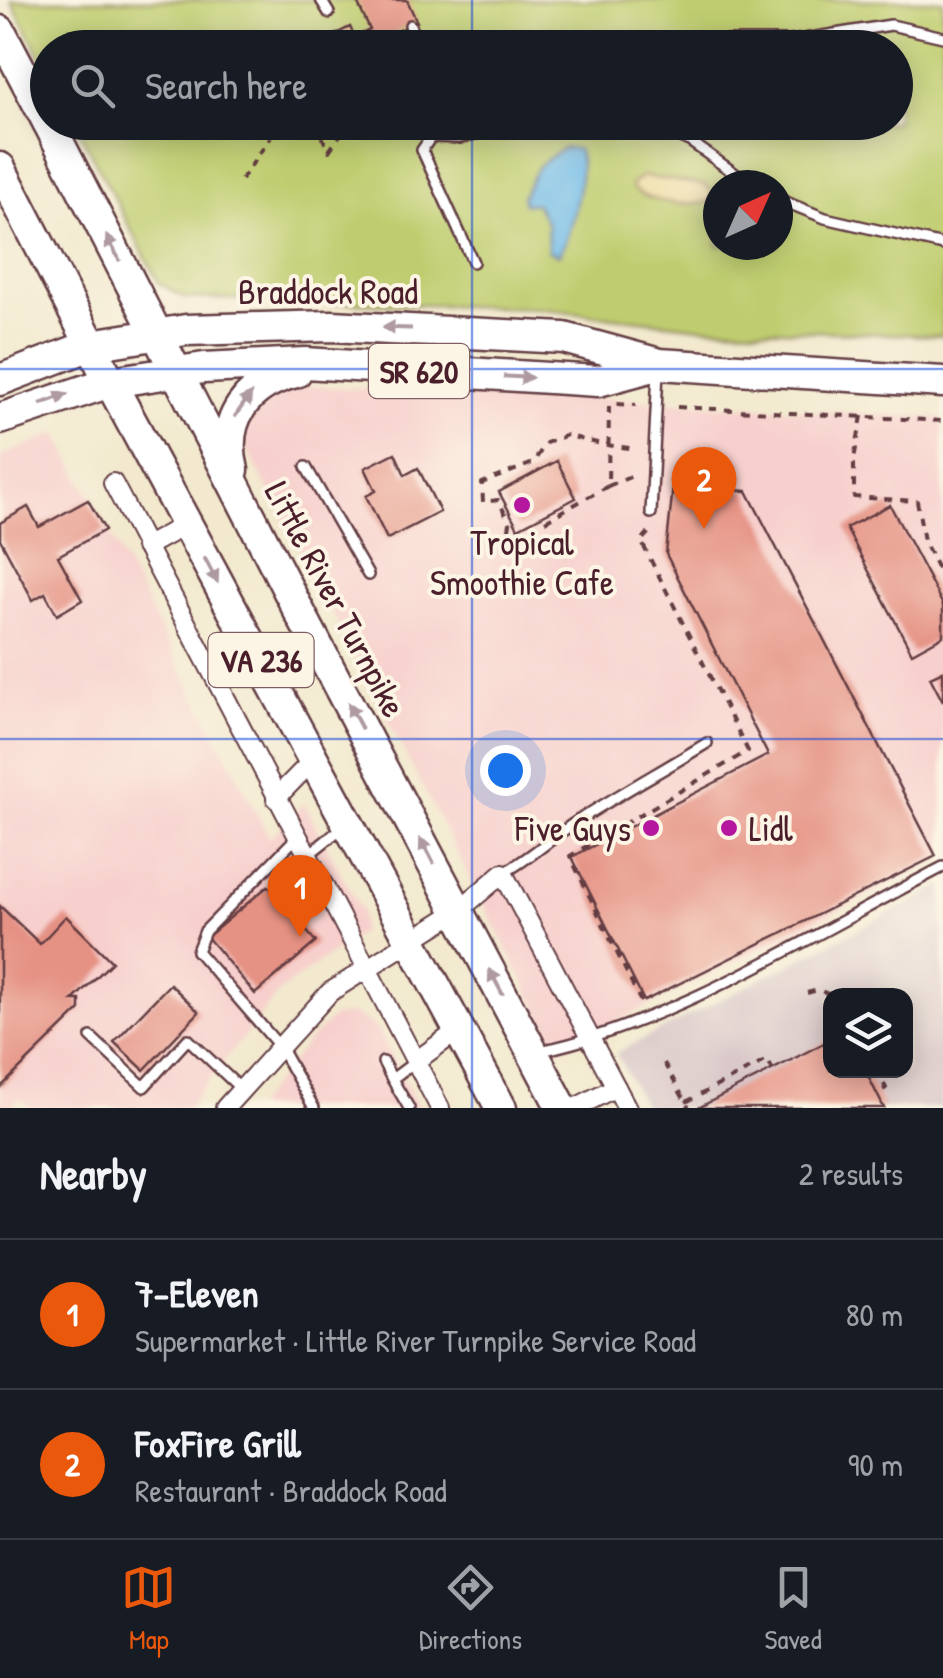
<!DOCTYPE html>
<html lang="en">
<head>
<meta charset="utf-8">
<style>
	:root { --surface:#171b24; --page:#20242c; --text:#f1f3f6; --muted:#9ea1a6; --line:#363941; --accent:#ea580c }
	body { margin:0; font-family:"Patrick Hand",sans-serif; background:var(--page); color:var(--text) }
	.controls { position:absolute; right:30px; bottom:30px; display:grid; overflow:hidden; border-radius:20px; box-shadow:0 5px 25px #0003 }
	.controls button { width:90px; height:90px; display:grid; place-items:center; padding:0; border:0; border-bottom:2px solid var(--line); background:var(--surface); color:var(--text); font:50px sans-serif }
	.compass { position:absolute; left:703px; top:170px; width:90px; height:90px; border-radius:50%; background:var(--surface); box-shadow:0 5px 25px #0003; rotate:45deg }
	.you { position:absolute; left:505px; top:770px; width:35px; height:35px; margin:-25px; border:8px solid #fff; border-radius:50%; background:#1a73e8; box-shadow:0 0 0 15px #1a73e833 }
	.badge { display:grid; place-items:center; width:65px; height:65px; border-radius:50%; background:var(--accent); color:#fff; font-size:32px; font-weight:700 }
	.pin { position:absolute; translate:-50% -82px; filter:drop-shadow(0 2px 5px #0008) }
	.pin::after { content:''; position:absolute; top:52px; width:35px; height:30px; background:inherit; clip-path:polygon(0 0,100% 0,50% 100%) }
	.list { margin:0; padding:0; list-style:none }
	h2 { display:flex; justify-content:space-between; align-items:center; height:130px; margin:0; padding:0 40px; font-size:42px }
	h2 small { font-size:32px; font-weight:400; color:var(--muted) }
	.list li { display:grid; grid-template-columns:65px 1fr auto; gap:30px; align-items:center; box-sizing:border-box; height:150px; padding:0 40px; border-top:2px solid var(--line) }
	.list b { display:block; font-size:38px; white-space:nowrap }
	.list p { margin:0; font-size:32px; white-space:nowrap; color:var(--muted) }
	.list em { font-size:32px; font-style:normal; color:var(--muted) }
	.icon { flex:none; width:55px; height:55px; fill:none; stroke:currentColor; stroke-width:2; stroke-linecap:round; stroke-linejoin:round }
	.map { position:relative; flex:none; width:943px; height:1108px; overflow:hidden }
	.search { position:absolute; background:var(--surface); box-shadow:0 5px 25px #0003; left:30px; right:30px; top:30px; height:110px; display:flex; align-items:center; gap:25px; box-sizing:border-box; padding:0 35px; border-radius:55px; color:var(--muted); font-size:38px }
	.sheet { height:430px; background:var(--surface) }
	nav { display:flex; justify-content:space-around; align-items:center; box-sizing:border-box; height:140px; border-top:2px solid var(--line); background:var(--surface); font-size:28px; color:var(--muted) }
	nav a { display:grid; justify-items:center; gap:5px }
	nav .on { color:var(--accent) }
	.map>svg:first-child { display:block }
</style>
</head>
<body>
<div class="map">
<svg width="943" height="1108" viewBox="0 0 943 1108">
	<rect width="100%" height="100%" fill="#fcf5e5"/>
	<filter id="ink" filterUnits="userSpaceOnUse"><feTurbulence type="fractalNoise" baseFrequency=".01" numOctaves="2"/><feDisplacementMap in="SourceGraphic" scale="20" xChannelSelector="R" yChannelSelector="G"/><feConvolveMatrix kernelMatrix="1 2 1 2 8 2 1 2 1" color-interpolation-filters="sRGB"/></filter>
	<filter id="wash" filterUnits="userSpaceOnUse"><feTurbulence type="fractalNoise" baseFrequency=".0048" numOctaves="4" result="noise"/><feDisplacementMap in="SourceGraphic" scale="40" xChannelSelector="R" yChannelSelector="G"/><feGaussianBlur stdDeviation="2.25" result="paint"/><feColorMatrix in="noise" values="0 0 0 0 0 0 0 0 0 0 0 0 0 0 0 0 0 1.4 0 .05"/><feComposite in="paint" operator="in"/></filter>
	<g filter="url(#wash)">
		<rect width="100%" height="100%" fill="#f2e9ce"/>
		<!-- built -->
		<g fill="#f7d0cd">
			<path d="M280,385L622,399L943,418V858L559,1050L244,443L246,423Z"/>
			<path d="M57,433L270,838L304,803L362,912L361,932L281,990L187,1108H31L20,1098L10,1108H0V457Z"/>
			<path d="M353,1014L377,1029L419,1108H254L309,1040L333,1017Z"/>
		</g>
		<!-- industrial -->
		<path fill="#d2bec3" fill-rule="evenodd" d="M943,886V1108H645L616,1053ZM830,996H906V1070H830Z"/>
		<!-- green -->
		<path fill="#bfcd6f" stroke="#84764d" stroke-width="2.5" fill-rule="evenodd" d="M11,0H943V336L701,327L535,308L185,298L159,283L75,123L896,122V48H48L47,69ZM718,185H778V245H718Z"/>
		<!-- sand -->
		<path fill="#eeda9e" stroke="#9c7c64" stroke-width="2.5" d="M642,176L705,185L712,192L710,201C692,208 639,202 631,185Z"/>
		<!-- water -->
		<path fill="#70bbe9" stroke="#5d6d8a" stroke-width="2.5" d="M563,148L577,149C588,169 570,235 559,255L548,251L547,224L536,204H524L522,197L538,166Z"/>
		<g id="blocks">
			<!-- building -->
			<g fill="#e59183">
				<path d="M356,0H407L417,22L397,31L405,48H330L326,39L350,27L355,37L370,30Z"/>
				<path d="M395,453L405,475L418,468L440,512L387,539L366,496L376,491L365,468Z"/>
				<path d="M557,461L576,498L518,528L499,492Z"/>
				<path d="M673,486L747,491L936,856L644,1001L572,857L768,755L666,554Z"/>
				<path d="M88,500L105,530L58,556L82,600L57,615L45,593L33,600L0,539V523L28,507L39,527Z"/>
				<path d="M890,505L943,605V636L912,653L846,528Z"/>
				<path d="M943,671V702L930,677Z"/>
				<path d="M268,886L316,942L255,994L207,937Z"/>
				<path d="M0,906L40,944L66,916L112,962L73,1000H80V1010L0,1088Z"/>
				<path d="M170,984L199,1012L144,1070L114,1042Z"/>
				<path d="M830,1040V1070H865L884,1108H698Z"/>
			</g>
		</g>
	</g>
	<g filter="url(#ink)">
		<use href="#blocks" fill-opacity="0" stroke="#633d43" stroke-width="2.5"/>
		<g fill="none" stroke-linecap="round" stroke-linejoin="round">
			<!-- service casing -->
			<g stroke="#633d43" stroke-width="14">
				<g id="service">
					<path d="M321,0L329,13"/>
					<path d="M410,25L418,48"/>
					<path d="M633,48L659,41H791L891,25L943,37"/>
					<path d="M417,122L431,137L460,138L522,122"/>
					<path d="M648,122L691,142L751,185"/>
					<path d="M431,137L422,150L473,262"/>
					<path d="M778,199L825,218L943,245"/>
					<path d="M306,467L368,575"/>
					<path d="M651,513L658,371"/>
					<path d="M297,837L205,931L197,951L280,1047L314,1108"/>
					<path d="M308,855L343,827"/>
					<path d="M503,873C531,858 552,837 579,820C621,793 665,769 707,743"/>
					<path d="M91,1037L144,1087L188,1039L242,1090"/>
					<path d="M540,1051C673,1024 821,930 943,867"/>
					<path d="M383,1062L392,1079L416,1061"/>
					<path d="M392,1079L409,1108"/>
				</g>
			</g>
			<!-- minor casing -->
			<g stroke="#633d43" stroke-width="22">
				<g id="minor">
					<path d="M113,483L440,1108"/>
					<path d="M145,547L187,524"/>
					<path d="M276,798L314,759"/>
					<path d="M416,1061L460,1029"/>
					<path d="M225,1108L330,992L458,911L503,873L627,1108"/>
					<path d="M575,1108L616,1087"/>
				</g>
			</g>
			<!-- primary casing -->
			<g stroke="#633d43" stroke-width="35">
				<g id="primary">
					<path d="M0,31L48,122"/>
					<path d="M48,122L300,613L562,1108"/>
					<path d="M0,168L110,382L501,1108"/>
					<path d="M0,380L91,345L186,330L332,326L564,338L659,364L943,382"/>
					<path d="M0,419L110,382L204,368L305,363L598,381L657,365"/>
					<path d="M233,470C220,419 247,384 296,372"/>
				</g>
			</g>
			<!-- path -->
			<g stroke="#633d43" stroke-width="4" stroke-dasharray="8 8" stroke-linecap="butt">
				<path d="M315,122L329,151L349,122"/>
				<path d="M241,180L271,137"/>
				<path d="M617,404L636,405"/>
				<path d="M609,406L608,486L507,542L510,523L498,500L483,502L482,483L533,463L546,443L567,435C591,443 611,446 637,449"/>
				<path d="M677,407L943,421"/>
				<path d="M862,416L854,459V497L917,501L924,541L943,579"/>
				<path d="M608,486L635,475"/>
				<path d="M807,993L818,990L833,996"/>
				<path d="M641,1002L570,856L748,751L641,541L652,529"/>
				<path d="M664,1063L689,1108"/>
				<path d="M876,1070L886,1088L877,1093"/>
				<path d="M686,1102L767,1060L773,1070"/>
			</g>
			<!-- service -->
			<use href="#service" stroke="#fff" stroke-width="9"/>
			<!-- minor -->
			<use href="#minor" stroke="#fff" stroke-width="18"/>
			<!-- primary -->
			<use href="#primary" stroke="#fff" stroke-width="30"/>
		</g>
		<!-- one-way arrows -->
		<defs><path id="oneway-solid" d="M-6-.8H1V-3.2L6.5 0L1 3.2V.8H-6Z" transform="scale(2.5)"/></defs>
		<g fill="#ae9aa0">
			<use href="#oneway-solid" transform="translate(113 248) rotate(-118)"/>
			<use href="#oneway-solid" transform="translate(397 328) rotate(-178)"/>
			<use href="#oneway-solid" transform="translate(518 377) rotate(3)"/>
			<use href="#oneway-solid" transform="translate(54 399) rotate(-20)"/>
			<use href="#oneway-solid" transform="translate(243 405) rotate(-55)"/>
			<use href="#oneway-solid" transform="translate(211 570) rotate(62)"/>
			<use href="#oneway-solid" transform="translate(355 716) rotate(-118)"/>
			<use href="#oneway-solid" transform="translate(427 851) rotate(-118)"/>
			<use href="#oneway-solid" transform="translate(496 982) rotate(-118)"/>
		</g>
	</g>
	<!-- grid -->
	<path fill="none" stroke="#1d4ed8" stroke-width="2.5" stroke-opacity="0.55" d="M472,0V48M472,122V1108M0,369H943M0,739H943"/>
	<!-- markers -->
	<g fill="#b5179e" stroke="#fcf5e5" stroke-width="4">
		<circle cx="522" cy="505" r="10"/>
		<circle cx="651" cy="828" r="10"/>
		<circle cx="729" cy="828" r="10"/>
	</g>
	<g text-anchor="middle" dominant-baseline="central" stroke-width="8" stroke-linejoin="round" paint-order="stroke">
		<!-- shield labels -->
		<g fill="#fcf5e5" stroke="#7f5f63" stroke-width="2.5">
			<rect x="369" y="344" width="100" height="54" rx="8"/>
			<rect x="208.5" y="633" width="105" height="54" rx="8"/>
		</g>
		<g font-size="32" font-weight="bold" fill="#4a1f2b">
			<text x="419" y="371">SR 620</text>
			<text x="261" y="660">VA 236</text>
		</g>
		<!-- street labels -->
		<g font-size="35" fill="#4a1f2b" stroke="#fcf5e5">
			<text x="328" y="291">Braddock Road</text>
			<text transform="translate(336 599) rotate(62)">Little River Turnpike</text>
		</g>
		<!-- poi labels -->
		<g font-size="35" fill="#4a1f2b" stroke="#fcf5e5">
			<text x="522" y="542">Tropical<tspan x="522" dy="40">Smoothie Cafe</tspan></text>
			<text x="631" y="828" text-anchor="end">Five Guys</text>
			<text x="749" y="828" text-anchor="start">Lidl</text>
		</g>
	</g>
</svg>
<div class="controls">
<button><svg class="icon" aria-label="layers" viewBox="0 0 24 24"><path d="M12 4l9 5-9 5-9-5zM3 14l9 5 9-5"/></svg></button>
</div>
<svg class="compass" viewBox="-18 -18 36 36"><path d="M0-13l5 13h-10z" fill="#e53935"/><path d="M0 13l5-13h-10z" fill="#9ea1a6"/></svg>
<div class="you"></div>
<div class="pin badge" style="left:300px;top:937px">1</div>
<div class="pin badge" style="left:704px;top:529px">2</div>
<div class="search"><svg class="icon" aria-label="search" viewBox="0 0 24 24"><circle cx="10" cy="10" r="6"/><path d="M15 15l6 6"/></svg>Search here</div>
</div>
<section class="sheet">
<h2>Nearby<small>2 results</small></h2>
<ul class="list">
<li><span class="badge">1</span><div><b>7-Eleven</b><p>Supermarket · Little River Turnpike Service Road</p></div><em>80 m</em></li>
<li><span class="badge">2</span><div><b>FoxFire Grill</b><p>Restaurant · Braddock Road</p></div><em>90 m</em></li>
</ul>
</section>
<nav>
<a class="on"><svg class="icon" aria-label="map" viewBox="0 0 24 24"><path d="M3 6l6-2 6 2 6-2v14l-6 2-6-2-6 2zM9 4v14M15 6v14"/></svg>Map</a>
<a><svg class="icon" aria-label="directions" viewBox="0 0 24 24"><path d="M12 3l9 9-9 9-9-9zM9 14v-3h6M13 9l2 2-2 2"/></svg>Directions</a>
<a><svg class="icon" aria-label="saved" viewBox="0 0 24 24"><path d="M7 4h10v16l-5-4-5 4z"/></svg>Saved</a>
</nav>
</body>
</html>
